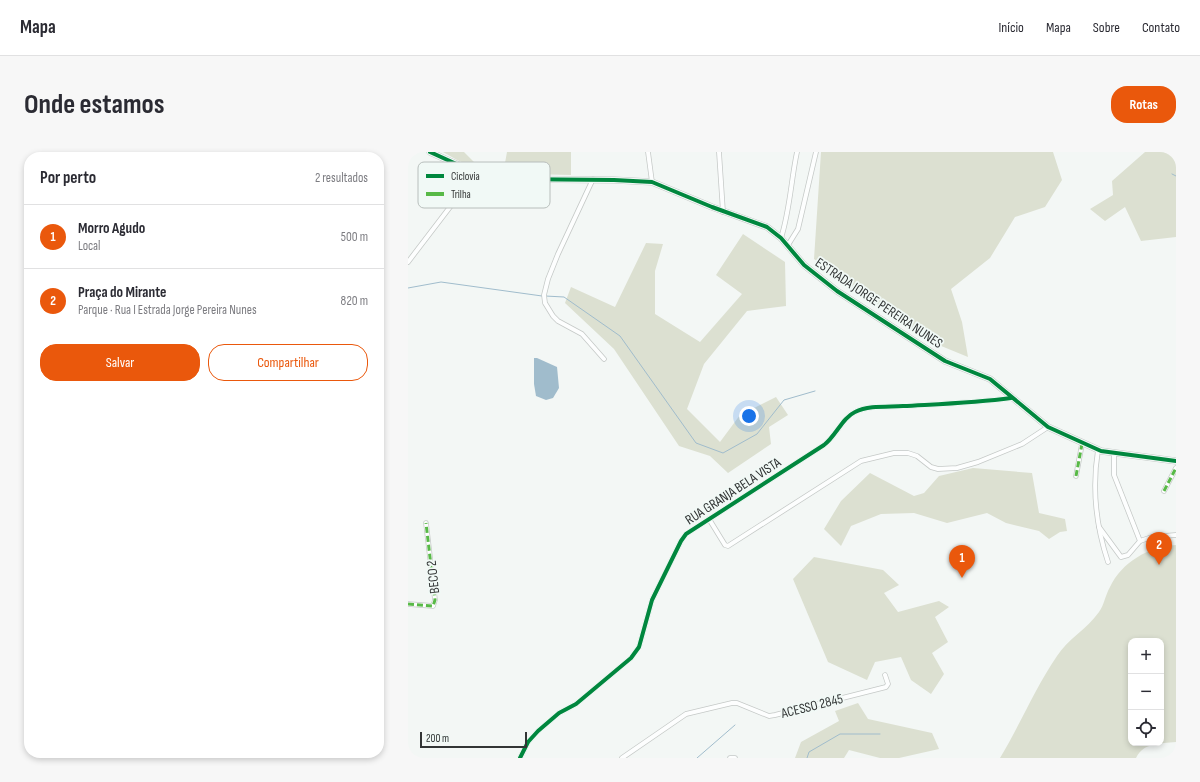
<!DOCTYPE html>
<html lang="pt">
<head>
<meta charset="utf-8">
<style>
	:root { --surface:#fff; --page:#f7f7f7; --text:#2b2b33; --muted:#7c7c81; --line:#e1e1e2; --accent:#ea580c }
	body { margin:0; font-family:"Sofia Sans Condensed",sans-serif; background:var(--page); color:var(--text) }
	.controls { position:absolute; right:12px; bottom:12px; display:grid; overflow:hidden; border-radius:8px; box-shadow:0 2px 6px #0003 }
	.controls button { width:36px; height:36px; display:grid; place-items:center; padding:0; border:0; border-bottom:1px solid var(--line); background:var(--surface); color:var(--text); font:20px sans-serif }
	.scale { position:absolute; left:12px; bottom:10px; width:107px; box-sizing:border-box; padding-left:4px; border:2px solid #323535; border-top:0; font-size:11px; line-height:14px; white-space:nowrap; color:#323535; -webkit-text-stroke:3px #f1f9f6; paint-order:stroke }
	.you { position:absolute; left:341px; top:264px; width:14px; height:14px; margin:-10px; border:3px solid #fff; border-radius:50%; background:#1a73e8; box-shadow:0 0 0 6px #1a73e833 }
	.badge { display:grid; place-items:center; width:26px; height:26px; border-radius:50%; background:var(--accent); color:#fff; font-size:13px; font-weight:700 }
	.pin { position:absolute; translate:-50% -33px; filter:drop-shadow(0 1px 2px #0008) }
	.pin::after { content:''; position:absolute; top:21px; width:14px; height:12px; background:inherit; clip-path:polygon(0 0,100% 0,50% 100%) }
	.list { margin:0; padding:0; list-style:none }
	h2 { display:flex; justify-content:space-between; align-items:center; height:52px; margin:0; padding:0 16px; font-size:17px }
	h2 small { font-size:13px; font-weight:400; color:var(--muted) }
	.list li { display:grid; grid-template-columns:26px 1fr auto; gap:12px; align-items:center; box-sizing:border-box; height:64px; padding:0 16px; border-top:1px solid var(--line) }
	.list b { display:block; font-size:15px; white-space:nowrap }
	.list p { margin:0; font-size:13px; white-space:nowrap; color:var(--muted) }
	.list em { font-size:13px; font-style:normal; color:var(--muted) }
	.actions { display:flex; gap:8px; padding:12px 16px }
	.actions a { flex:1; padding:9px 0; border:1px solid var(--accent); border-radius:16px; text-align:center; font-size:14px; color:var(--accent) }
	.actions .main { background:var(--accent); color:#fff }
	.icon { flex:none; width:22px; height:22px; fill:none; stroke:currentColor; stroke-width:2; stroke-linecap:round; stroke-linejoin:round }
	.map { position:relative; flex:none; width:768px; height:606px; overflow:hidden; border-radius:16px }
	header { display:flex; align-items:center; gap:24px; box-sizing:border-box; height:56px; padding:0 20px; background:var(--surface); border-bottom:1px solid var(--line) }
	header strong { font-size:19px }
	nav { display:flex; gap:22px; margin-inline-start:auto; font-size:14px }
	.intro { display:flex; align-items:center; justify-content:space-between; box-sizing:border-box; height:96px; padding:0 24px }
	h1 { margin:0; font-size:28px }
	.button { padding:10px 18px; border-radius:16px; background:var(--accent); color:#fff; font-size:14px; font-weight:700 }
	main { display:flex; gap:24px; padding:0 24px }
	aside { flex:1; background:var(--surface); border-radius:16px; box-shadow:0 2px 6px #0003 }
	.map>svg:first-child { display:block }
</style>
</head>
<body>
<header>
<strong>Mapa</strong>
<nav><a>Início</a><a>Mapa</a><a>Sobre</a><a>Contato</a></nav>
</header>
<div class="intro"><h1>Onde estamos</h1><a class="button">Rotas</a></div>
<main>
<aside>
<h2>Por perto<small>2 resultados</small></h2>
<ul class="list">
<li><span class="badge">1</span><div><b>Morro Agudo</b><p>Local</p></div><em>500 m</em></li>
<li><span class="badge">2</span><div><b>Praça do Mirante</b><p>Parque · Rua I Estrada Jorge Pereira Nunes</p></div><em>820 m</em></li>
</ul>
<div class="actions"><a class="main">Salvar</a><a>Compartilhar</a></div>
</aside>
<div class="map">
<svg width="768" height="606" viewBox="0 0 768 606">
	<rect width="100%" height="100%" fill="#f3f7f5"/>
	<!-- green -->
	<g fill="#dce0d1" fill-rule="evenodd">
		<path d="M35,0H56L71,15L97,11L99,0H163V23L79,21L49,8Z"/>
		<path d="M413,0H645L654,28L637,55L607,65L582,106L543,137L554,170L560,205L521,189L406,107Z"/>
		<path d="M737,0H768V85L733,89L717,55L697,69L682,57L705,43L704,29Z"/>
		<path d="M335,82L377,110L378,154L339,159L296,212L279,257L312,290L332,263L368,245L380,263L361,275L363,292L320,321L302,304L271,294L206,197L157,151L163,135L207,155L238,91L255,92L247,119V162L292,190L334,142L308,123Z"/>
		<path d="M565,316L624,321L631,361L657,367L659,379L652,380L641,387L631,379L598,371L579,361L539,371L506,361L473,362L443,374L433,394L416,377L433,349L462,321L506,344L516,341L531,324Z"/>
		<path d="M768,393V590C752,592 736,590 728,606H592C612,573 627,536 649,504C660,487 679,477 691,460C696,453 697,444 702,435C714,410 740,395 768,393ZM723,489H753V591H723Z"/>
		<path d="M406,405L475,418L491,433L476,441L490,460L531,449L541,455L527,465L540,490L524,501L536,522L523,542L503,528L493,505L467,510L459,528L420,510L385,427Z"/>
		<path d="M450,551L460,567L524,581L531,597L491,606H472L441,598L436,606H387L393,590L431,569L427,559Z"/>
	</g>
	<!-- water -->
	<path fill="#a0bccc" d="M126,206H129L149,215L151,236L145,246L138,248L128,244L126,232Z"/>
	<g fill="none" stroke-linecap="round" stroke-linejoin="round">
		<!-- stream -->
		<g stroke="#a0bccc" stroke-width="1">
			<path d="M764,22L768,24"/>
			<path d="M0,136L33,130L134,144"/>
			<path d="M137,144L156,145L212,184L288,291L315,301L349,282L376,248L407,239"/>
			<path d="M289,606L327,573"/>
			<path d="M399,606L401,600L432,582H472"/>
		</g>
		<!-- street casing -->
		<g stroke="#c5c9c7" stroke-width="5.5">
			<g id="street">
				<path d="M240,0L244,30"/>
				<path d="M311,0L315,60"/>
				<path d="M185,27L150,102L140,127L136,143L137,151L145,164L150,169L174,182L196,207"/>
				<path d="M373,86C382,58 383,28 389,0"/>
				<path d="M380,93L390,77L408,0"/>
				<path d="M0,110L68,21"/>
				<path d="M690,298C684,335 688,374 700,410"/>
				<path d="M668,324L674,292"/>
				<path d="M756,339L768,316"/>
				<path d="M301,367L317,393L320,394L453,309L486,301H500L509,304L523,315L530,317L549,316L570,310L614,292L640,275"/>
				<path d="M691,375L713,405L720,403L732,389L706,323V302"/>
				<path d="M732,389L744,385L768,383"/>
				<path d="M0,452L25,454L27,448L18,371"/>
				<path d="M112,606L120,590L130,579L151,561L168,552L223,506L231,495L244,448L273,389L278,382L416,293C428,284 434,266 447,260C461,253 480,255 495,254C531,252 567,251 603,246"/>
				<path d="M214,606L278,562L324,551H329L361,564L367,563L478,535L480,532L477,523"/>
				<path d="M322,606H327"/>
			</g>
		</g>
		<!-- secondary casing -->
		<g stroke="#c5c9c7" stroke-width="7">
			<path id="secondary" d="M22,0L68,21L92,27L206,28L244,30L304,55L359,75L373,86L396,113L429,139L537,209L582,227L640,275L693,299L768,309"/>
		</g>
		<!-- street -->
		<use href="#street" stroke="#fdfefe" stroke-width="4"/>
		<!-- secondary -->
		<use href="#secondary" stroke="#f1f5f2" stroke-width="5.5"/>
		<!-- quiet -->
		<g stroke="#58b947" stroke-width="3" stroke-dasharray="6 3" stroke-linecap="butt">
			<path d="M668,324L674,292"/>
			<path d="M756,339L768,316"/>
			<path d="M0,452L25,454L27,448L18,371"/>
		</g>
		<!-- cycleway casing -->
		<g stroke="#f1f9f6" stroke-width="6">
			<g id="cycleway">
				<path d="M22,0L68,21L92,27L206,28L244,30L304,55L359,75L373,86L396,113L429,139L537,209L582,227L640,275L693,299L768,309"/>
				<path d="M112,606L120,590L130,579L151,561L168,552L223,506L231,495L244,448L273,389L278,382L416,293C428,284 434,266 447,260C461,253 480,255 495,254C531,252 567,251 603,246"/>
			</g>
		</g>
		<!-- cycleway -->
		<use href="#cycleway" stroke="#00873e" stroke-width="4"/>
	</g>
	<g text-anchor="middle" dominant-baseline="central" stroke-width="3.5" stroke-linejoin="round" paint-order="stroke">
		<!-- street labels -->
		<g font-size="14" fill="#323535" stroke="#f1f9f6">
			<text transform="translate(471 151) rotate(34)">ESTRADA JORGE PEREIRA NUNES</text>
			<text transform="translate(325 339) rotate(-33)">RUA GRANJA BELA VISTA</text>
			<text transform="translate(25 425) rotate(-96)">BECO 2</text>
			<text transform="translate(404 554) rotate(-14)">ACESSO 2845</text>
		</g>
	</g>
	<!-- legend -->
	<rect x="10" y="10" width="132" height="46" rx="6" fill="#f1f9f6" stroke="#b8bebc" stroke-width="1"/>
	<rect x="18" y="22" width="18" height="4" fill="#00873e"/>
	<rect x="18" y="40" width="18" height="4" fill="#58b947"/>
	<g font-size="11" fill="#323535">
		<text x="43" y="28">Ciclovia</text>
		<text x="43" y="46">Trilha</text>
	</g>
</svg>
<div class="controls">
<button>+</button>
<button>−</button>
<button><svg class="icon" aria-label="locate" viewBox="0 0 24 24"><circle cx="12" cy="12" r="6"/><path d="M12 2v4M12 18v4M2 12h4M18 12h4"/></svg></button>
</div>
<div class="scale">200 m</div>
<div class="you"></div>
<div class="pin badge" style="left:554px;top:426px">1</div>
<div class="pin badge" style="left:751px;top:413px">2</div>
</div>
</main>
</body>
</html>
